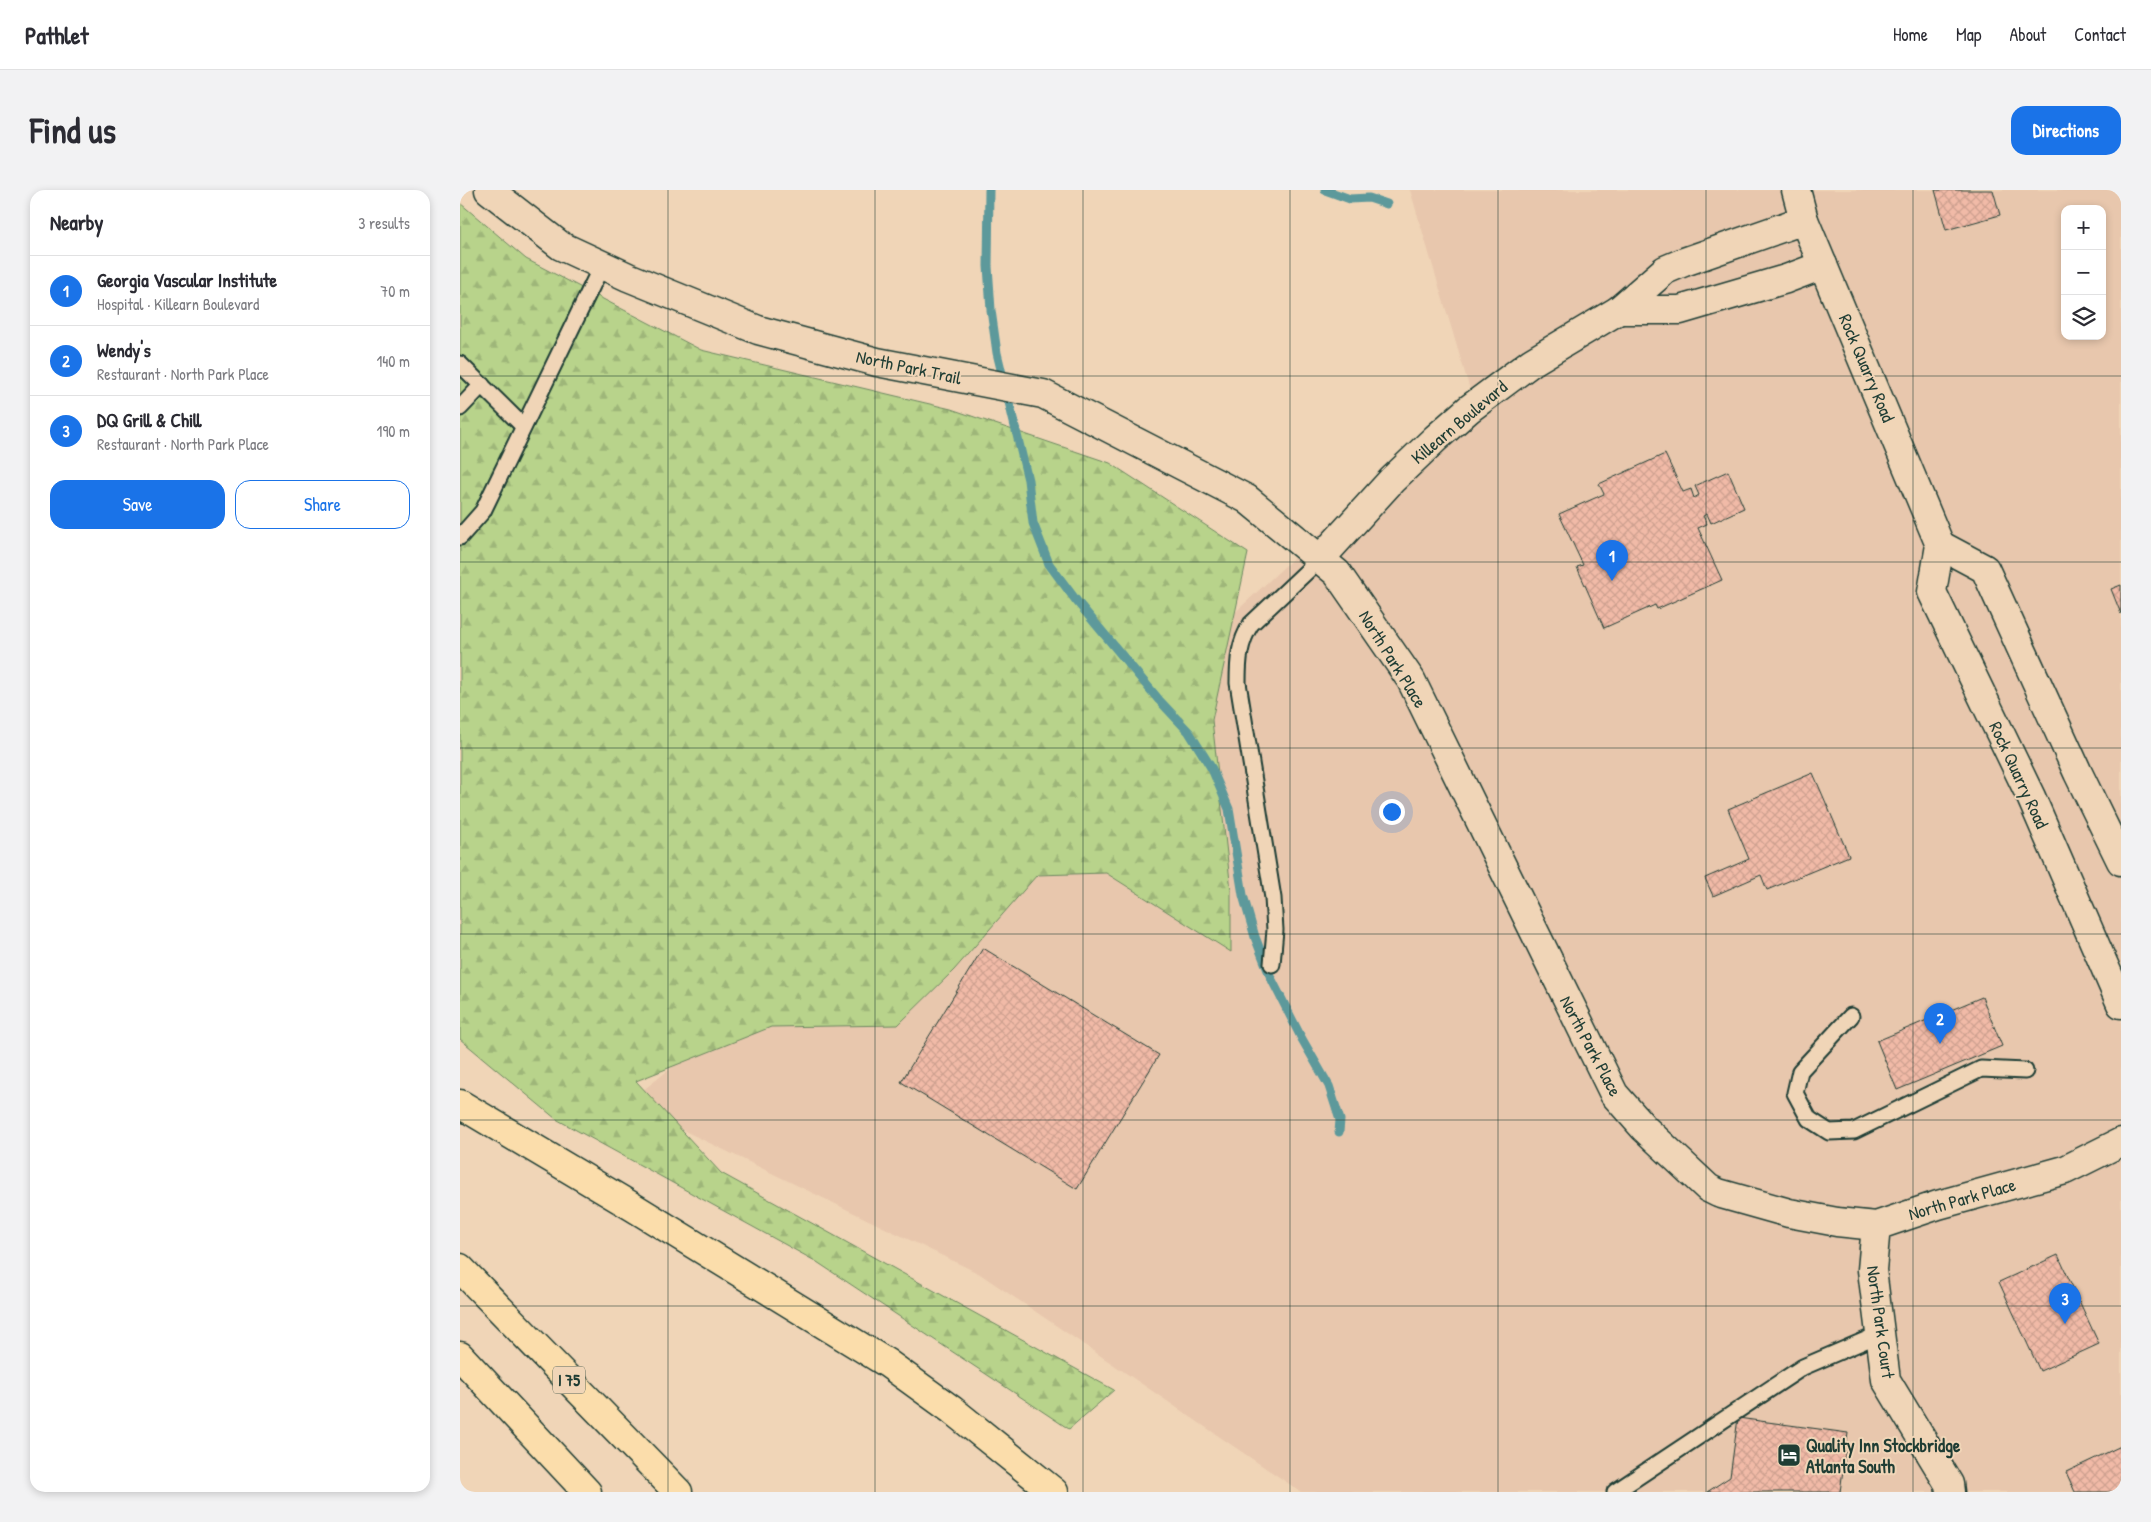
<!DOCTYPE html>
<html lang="en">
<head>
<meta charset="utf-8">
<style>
	:root { --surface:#fff; --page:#f2f2f3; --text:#2b2b33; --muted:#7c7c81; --line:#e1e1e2; --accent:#1a73e8 }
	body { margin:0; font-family:"Patrick Hand",sans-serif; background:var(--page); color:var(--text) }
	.controls { position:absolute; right:15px; top:15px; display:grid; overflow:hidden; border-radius:10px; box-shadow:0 2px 8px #0003 }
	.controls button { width:45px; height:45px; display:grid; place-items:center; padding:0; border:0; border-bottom:1px solid var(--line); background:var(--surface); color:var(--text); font:25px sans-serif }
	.you { position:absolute; left:931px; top:621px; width:18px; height:18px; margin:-12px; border:4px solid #fff; border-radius:50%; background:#1a73e8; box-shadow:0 0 0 8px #1a73e833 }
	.badge { display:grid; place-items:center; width:32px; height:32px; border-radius:50%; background:var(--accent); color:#fff; font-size:16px; font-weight:700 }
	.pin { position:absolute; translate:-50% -41px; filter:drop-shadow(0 1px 2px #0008) }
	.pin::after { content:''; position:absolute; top:26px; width:18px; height:15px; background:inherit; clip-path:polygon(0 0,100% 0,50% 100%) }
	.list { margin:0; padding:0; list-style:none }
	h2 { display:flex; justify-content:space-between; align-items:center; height:65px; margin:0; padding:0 20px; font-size:21px }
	h2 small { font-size:16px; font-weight:400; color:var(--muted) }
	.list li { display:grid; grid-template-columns:32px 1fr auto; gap:15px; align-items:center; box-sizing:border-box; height:70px; padding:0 20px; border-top:1px solid var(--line) }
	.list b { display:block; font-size:19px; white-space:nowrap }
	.list p { margin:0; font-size:16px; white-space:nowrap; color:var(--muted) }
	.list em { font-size:16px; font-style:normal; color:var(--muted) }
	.actions { display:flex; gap:10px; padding:15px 20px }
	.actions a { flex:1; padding:11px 0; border:1px solid var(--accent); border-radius:15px; text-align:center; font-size:18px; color:var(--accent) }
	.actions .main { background:var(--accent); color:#fff }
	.icon { flex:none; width:28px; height:28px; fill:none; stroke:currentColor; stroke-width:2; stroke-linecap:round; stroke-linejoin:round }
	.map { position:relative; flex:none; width:1661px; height:1302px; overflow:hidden; border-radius:15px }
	header { display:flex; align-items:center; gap:30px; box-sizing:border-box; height:70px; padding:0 25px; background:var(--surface); border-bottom:1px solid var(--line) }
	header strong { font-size:24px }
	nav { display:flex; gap:28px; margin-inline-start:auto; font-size:18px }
	.intro { display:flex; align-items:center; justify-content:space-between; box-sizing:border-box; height:120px; padding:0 30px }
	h1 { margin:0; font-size:35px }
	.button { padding:12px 22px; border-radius:15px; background:var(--accent); color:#fff; font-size:18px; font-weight:700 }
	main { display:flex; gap:30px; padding:0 30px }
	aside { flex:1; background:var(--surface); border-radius:15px; box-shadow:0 2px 8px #0003 }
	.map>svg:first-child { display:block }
</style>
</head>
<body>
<header>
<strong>Pathlet</strong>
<nav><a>Home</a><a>Map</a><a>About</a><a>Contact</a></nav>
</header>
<div class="intro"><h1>Find us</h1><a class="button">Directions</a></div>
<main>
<aside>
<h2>Nearby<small>3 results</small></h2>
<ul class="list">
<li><span class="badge">1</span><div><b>Georgia Vascular Institute</b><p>Hospital · Killearn Boulevard</p></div><em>70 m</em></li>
<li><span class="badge">2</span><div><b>Wendy's</b><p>Restaurant · North Park Place</p></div><em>140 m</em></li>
<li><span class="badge">3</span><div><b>DQ Grill &amp; Chill</b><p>Restaurant · North Park Place</p></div><em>190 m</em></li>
</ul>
<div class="actions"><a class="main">Save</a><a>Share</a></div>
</aside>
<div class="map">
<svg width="1661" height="1302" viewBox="0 0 1661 1302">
	<defs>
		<pattern id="forest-firs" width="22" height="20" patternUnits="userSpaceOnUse" patternTransform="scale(1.25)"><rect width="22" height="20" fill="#b8d38b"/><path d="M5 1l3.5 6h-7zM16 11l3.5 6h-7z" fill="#9eb679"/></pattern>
		<pattern id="building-cross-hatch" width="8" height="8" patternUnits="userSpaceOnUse" patternTransform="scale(1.25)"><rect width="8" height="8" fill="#f1baa7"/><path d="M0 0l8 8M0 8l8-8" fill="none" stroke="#cea190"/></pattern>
	</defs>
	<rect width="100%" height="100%" fill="#f0d5b7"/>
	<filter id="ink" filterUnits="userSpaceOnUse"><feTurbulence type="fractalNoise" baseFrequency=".02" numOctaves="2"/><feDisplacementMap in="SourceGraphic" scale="10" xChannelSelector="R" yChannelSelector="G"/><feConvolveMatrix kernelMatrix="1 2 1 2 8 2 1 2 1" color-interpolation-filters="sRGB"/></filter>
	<g filter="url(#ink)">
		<!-- built -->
		<path fill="#e8c7ad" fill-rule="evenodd" d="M950,0H1661V1302H841L520,1084L167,913L709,484L1011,203ZM1605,19H1642V146H1605Z"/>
		<!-- forest -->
		<path fill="url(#forest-firs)" stroke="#6c8860" d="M0,13L66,69L241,160L491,219L650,273L788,363L752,530L771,700V762L646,683L577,685L494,780L438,835L311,837L176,891L261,983L654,1200L609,1239L357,1072L96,929L0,849Z"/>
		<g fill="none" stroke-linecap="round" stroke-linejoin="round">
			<!-- stream -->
			<g stroke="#5d999b" stroke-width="9">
				<path d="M529,0L528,76L531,120L537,163L568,290L573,333L589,374L615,409L699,510L729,542L752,579L769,619L783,705L795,747L811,788L842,849L869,896L880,930L879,942"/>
				<path d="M865,0L890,9L909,8L927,14"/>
			</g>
		</g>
		<!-- building -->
		<g fill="url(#building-cross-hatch)" stroke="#1f3d34">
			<path d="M1475,0H1533L1540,25L1486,40Z"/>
			<path d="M1205,264L1223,302L1231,299L1234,308L1239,305L1235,296L1268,281L1284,318L1251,333L1247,324L1243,326L1247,334L1238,338L1262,390L1197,419L1195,415L1144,438L1117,377L1123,375L1099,324L1144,304L1139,294Z"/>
			<path d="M1661,395V424L1651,399Z"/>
			<path d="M1353,583L1389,666L1307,700L1301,685L1253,706L1245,688L1289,669L1268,619Z"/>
			<path d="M523,758L699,865L617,999L441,892Z"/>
			<path d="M1522,807L1542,856L1437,900L1417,851Z"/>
			<path d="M1598,1065L1639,1154L1580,1181L1539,1092Z"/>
			<path d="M1278,1228L1388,1243L1380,1302H1247L1270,1287Z"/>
			<path d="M1661,1256V1302H1615L1606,1282Z"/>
		</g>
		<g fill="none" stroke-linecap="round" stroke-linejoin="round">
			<!-- lane casing -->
			<g stroke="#1f3d34" stroke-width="19">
				<g id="lane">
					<path d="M0,174L63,236"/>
					<path d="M0,218L22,195"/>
					<path d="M0,347L23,321L142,75"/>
					<path d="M812,774L815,740L813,708L778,493C778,470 779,453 791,434L860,369"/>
					<path d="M1391,826L1340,881L1335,903L1349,929L1369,942L1394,941L1521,879L1565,881"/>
					<path d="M1155,1302L1343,1177L1420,1144"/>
				</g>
			</g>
			<!-- street casing -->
			<g stroke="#1f3d34" stroke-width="31">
				<g id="street">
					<path d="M29,0L101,56L168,87L298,140L417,172L583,204L787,309L877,383L951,490L1154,904L1184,938L1248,998L1258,1003L1329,1023L1377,1032L1416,1036L1478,1015L1605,980L1661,952"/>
					<path d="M1159,120H1220L1326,89L1363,75"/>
					<path d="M860,369L932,290L976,248L1009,219L1072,172L1159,120L1205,80L1224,72L1344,30"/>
					<path d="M1416,1036L1412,1080L1426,1190L1489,1294L1490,1302"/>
				</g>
			</g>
			<!-- secondary casing -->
			<g stroke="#1f3d34" stroke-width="31">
				<g id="secondary">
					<path d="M1336,0L1344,30L1480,355L1472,402L1571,607L1661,814"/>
					<path d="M1480,355L1525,379L1618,583L1661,671"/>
				</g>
			</g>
			<!-- highway casing -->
			<g stroke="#1f3d34" stroke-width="31">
				<g id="highway">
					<path d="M0,914L173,1017L427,1173L492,1220L594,1302"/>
					<path d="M0,1078L218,1302"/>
					<path d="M0,1166L127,1302"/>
				</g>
			</g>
			<!-- lane -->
			<use href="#lane" stroke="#f0d5b7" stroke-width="15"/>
			<!-- street -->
			<use href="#street" stroke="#f0d5b7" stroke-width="28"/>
			<!-- secondary -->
			<use href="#secondary" stroke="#f0d5b7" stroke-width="28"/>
			<!-- highway -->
			<use href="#highway" stroke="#fbddab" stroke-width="28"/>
		</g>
	</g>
	<!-- grid -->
	<path fill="none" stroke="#1f3d34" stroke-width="1" stroke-opacity="0.55" d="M208,0V1302M415,0V1302M623,0V1302M830,0V1302M1038,0V1302M1246,0V1302M1453,0V1302M0,186H1661M0,372H1661M0,558H1661M0,744H1661M0,930H1661M0,1116H1661"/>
	<!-- icons -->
	<defs>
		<g id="hotel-square" transform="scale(1.25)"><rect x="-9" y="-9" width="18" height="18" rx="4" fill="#1f3d34" stroke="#f0d5b7"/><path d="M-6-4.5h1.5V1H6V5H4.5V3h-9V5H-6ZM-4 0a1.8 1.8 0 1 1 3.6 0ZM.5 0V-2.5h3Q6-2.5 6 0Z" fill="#fff"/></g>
	</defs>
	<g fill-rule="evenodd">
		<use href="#hotel-square" x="1329" y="1265"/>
	</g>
	<g text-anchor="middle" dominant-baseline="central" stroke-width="4" stroke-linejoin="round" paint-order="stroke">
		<!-- shield labels -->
		<rect fill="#f0d5b7" stroke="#5e6b5b" stroke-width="1" x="93" y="1176.5" width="32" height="27" rx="4"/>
		<g font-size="16" font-weight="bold" fill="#1f3d34">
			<text x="109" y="1190">I 75</text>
		</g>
		<!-- street labels -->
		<g font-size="18" fill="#1f3d34" stroke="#f0d5b7">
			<text transform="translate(449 177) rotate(12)">North Park Trail</text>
			<text transform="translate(1407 178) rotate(67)">Rock Quarry Road</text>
			<text transform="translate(999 232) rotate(-40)">Killearn Boulevard</text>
			<text transform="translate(933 469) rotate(58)">North Park Place</text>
			<text transform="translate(1559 585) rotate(65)">Rock Quarry Road</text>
			<text transform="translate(1131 856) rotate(62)">North Park Place</text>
			<text transform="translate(1502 1009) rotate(-16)">North Park Place</text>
			<text transform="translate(1421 1132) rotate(82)">North Park Court</text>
		</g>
		<!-- poi labels -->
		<g font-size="18" font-weight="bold" fill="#1f3d34" stroke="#f0d5b7" text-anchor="start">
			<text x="1346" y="1255">Quality Inn Stockbridge<tspan x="1346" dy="21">Atlanta South</tspan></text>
		</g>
	</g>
</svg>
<div class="controls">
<button>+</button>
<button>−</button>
<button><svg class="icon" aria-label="layers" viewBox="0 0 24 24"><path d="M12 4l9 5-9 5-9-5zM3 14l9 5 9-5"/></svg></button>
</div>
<div class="you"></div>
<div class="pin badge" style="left:1152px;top:391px">1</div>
<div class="pin badge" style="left:1480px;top:854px">2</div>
<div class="pin badge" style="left:1605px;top:1134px">3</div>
</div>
</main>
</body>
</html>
